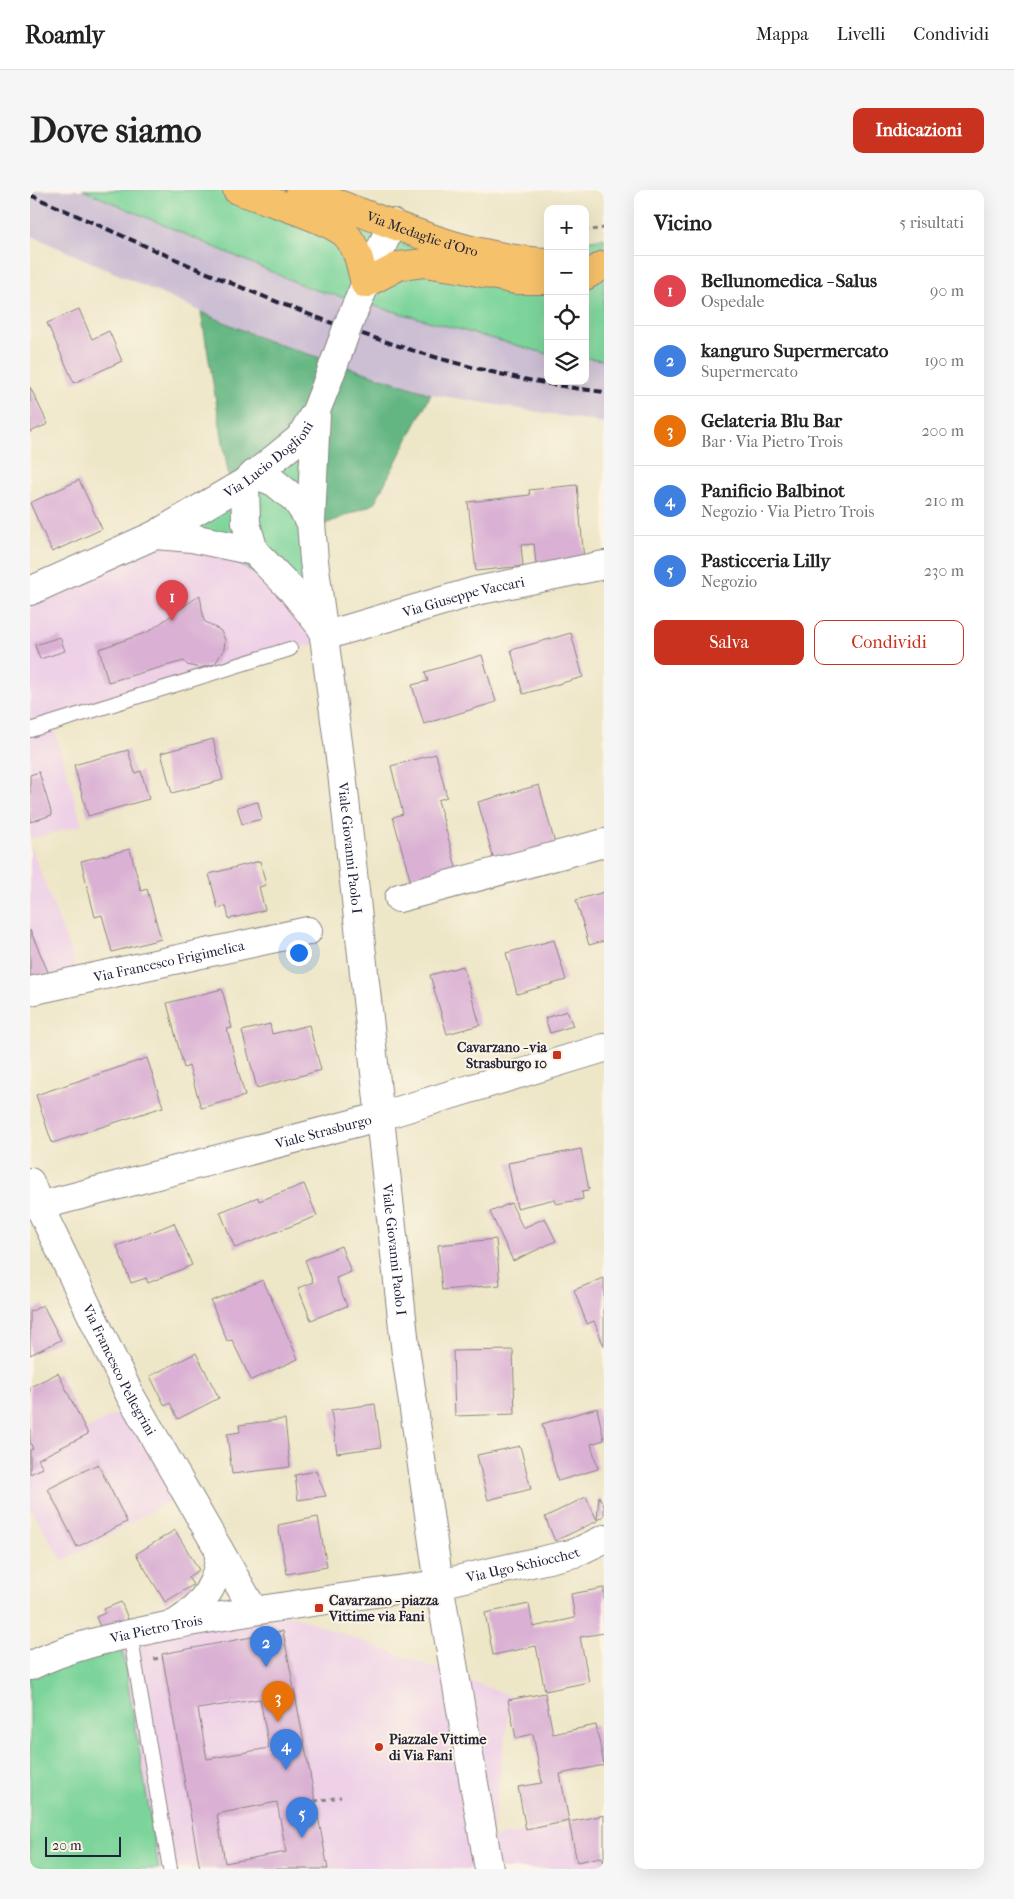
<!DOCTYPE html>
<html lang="it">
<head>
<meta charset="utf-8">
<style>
	:root { --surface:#fff; --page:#f6f6f6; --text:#222; --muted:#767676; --line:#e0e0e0; --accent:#c8321e }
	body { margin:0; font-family:"IM FELL French Canon",serif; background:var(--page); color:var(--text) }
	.controls { position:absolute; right:15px; top:15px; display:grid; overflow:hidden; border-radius:10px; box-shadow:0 5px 20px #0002 }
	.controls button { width:45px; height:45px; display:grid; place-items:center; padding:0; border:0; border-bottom:1px solid var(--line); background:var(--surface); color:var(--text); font:25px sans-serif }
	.scale { position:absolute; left:15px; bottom:12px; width:76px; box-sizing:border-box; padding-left:5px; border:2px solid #22223b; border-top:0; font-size:14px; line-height:18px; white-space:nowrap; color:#22223b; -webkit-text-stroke:4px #fcf5e5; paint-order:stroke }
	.you { position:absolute; left:268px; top:762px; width:18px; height:18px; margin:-12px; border:4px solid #fff; border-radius:50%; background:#1a73e8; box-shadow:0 0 0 8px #1a73e833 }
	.badge { display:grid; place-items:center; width:32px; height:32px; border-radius:50%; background:var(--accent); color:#fff; font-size:16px; font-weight:700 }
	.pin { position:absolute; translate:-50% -41px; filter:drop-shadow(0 1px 2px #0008) }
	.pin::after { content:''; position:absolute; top:26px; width:18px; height:15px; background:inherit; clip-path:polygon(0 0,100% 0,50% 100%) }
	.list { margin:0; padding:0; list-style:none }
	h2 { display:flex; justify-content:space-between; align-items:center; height:65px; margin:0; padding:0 20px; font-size:21px }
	h2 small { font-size:16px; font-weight:400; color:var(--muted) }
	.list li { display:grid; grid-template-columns:32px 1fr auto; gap:15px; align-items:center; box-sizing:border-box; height:70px; padding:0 20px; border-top:1px solid var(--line) }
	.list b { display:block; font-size:19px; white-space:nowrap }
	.list p { margin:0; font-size:16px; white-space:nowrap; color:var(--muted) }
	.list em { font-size:16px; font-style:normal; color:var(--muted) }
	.actions { display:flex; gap:10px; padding:15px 20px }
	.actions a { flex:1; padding:11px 0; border:1px solid var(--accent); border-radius:10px; text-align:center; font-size:18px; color:var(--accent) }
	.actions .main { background:var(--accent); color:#fff }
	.icon { flex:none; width:28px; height:28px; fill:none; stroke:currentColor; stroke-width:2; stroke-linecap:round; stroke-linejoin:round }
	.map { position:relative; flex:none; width:574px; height:1679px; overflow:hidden; border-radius:10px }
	header { display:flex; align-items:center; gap:30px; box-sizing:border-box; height:70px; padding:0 25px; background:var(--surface); border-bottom:1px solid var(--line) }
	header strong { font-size:24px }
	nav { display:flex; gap:28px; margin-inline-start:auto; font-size:18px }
	.intro { display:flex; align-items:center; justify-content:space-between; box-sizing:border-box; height:120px; padding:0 30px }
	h1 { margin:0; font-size:35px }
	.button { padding:12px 22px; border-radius:10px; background:var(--accent); color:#fff; font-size:18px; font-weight:700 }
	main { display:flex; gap:30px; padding:0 30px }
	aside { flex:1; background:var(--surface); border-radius:10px; box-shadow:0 5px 20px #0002 }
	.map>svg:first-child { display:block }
</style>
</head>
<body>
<header>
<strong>Roamly</strong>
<nav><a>Mappa</a><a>Livelli</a><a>Condividi</a></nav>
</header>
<div class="intro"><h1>Dove siamo</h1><a class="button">Indicazioni</a></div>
<main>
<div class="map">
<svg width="574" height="1679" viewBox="0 0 574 1679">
	<rect width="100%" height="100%" fill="#fcf5e5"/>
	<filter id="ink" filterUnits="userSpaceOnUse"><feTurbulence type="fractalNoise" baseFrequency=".02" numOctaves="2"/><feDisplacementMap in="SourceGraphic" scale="10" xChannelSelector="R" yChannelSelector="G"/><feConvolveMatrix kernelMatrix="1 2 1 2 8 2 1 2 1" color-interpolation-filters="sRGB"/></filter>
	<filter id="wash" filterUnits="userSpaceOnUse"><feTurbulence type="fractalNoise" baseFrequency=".0096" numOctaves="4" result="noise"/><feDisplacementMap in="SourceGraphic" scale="20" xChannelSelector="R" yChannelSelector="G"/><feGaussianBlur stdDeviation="1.12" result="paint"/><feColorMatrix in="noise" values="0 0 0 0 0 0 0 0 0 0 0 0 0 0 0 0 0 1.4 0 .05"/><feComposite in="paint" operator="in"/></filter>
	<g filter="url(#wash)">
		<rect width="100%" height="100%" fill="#ede6c7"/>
		<!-- built -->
		<g fill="#eed0e7">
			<path d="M148,339L268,408L296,450L24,539L52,635L0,649V411Z"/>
			<path d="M0,655L54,797L0,809Z"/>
			<path d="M110,1212L162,1298L33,1371L0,1318V1268Z"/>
			<path d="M228,1413L481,1506L461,1648L574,1629V1679H129L91,1452Z"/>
		</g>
		<!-- industrial -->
		<path fill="#ccbed3" d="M0,0H53L279,98L518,164V191H555V168L574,170V233L401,204L235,150L0,45Z"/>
		<!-- green -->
		<g fill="#7bd49a" stroke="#4e7b6a">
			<path d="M53,0H282L474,63L518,57V164L279,98Z"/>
			<path d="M574,48V170L555,168V51Z"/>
			<path d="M265,260L288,337L296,450L268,408L148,339Z"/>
			<path d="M91,1452L129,1679H0V1475Z"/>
		</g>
		<!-- forest -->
		<path fill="#64b682" stroke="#436c5e" d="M171,122L235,150L401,204L344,314L288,337L265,260L203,312Z"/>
		<g id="blocks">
			<!-- building -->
			<g fill="#dab1d4" fill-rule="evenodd">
				<path d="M49,119L62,149L79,141L92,171L44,193L17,133Z"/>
				<path d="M0,197L18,234L0,242Z"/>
				<path d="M49,290L72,339L22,362L0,313Z"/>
				<path d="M547,295L554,370L506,374L504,354L491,355L493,376L446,381L438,312L500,305L499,300Z"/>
				<path d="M170,405L174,431L191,441L195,450L194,459L185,474L170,478L157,475L154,471L78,492L69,459L118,442Z"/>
				<path d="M541,443L553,487L493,504L481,460Z"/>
				<path d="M30,447L35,461L10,469L5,455Z"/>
				<path d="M452,465L466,512L394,534L382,495L398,491L395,482Z"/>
				<path d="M183,549L193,590L142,603L131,563Z"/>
				<path d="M98,560L105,583L111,581L119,609L58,626L44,575Z"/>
				<path d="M406,564L417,607L408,610L427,681L381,693L363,627L373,624L361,576Z"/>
				<path d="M9,582L22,625L0,632V585Z"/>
				<path d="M509,595L525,654L464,671L448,612Z"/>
				<path d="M228,612L232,629L212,634L207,617Z"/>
				<path d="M100,659L111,701L117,699L131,749L82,762L72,725L65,727L51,671Z"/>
				<path d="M230,671L236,695L229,697L235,720L199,729L196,716L188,719L179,684Z"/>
				<path d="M574,702V751L559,755L546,710Z"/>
				<path d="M0,740L19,784L0,792Z"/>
				<path d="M524,750L536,790L487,804L476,763Z"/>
				<path d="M433,776L450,835L417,844L400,785Z"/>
				<path d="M192,799L202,838L197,839L215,906L171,918L159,876L154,878L137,813Z"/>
				<path d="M537,821L543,836L520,843L515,828Z"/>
				<path d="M240,834L242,844L279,835L291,880L227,898L212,841Z"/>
				<path d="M117,868L133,917L22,953L6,905Z"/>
				<path d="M551,959L559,1000L552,1001L553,1009L526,1014L525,1009L487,1018L478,973Z"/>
				<path d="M274,994L287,1026L205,1058L190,1022L228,1007L229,1011Z"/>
				<path d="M481,1013L493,1038L515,1028L526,1051L483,1071L460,1022Z"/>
				<path d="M144,1033L162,1075L118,1093L116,1088L101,1093L87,1056Z"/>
				<path d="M466,1049L470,1095L412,1100L408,1055Z"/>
				<path d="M311,1056L321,1082L306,1088L317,1116L281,1130L268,1098L283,1092L275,1070Z"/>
				<path d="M574,1088V1156L564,1131L557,1134L544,1100Z"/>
				<path d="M233,1090L268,1169L221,1190L202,1150L197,1151L181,1111Z"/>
				<path d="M13,1115L31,1150L0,1165V1122Z"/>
				<path d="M483,1160L485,1224L425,1226L423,1161Z"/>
				<path d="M166,1163L189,1208L148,1229L140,1213L135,1216L120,1186Z"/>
				<path d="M28,1183L58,1244L8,1269L13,1278L0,1284V1260L3,1259L0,1252V1197Z"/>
				<path d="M345,1214L351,1257L307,1263L301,1220Z"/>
				<path d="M567,1218L574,1250L561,1254L568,1279L528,1291L512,1234Z"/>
				<path d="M255,1229L260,1277L202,1284L197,1244L210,1242L209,1235Z"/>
				<path d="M490,1256L501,1299L458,1310L447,1265Z"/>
				<path d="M68,1274L97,1332L47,1357L18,1299Z"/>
				<path d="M286,1281L296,1306L268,1310L265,1285Z"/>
				<path d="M569,1306L574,1316V1326L567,1331L525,1351L515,1327L556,1307L567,1330Z"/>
				<path d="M288,1327L297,1377L257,1384L248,1335Z"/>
				<path d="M145,1340L169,1380L158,1387L163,1395L135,1412L106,1364Z"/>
				<path d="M574,1398V1443L550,1447L559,1492L515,1501L506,1456L463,1465L455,1423L499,1414L503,1437L545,1428L541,1404Z"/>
				<path d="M91,1412L99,1431L72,1442L66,1427L75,1423L74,1419Z"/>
				<path d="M253,1441L298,1679H170L132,1464ZM230,1509L239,1558L177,1569L168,1519ZM247,1612L256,1662L195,1673L187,1624Z"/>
				<path d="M515,1503L523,1544L566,1535L574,1575L530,1584L539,1631L496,1640L488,1597L512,1593L503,1544L486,1548L478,1510Z"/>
				<path d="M574,1625V1675L572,1667L547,1672L539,1632Z"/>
			</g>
		</g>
	</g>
	<g filter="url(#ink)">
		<use href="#blocks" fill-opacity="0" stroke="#888481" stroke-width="1"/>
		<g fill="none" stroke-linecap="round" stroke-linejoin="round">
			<!-- service casing -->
			<g stroke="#888481" stroke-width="16">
				<g id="service">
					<path d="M0,540L260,459"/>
					<path d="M100,1444L140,1679"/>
				</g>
			</g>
			<!-- minor casing -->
			<g stroke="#888481" stroke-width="30">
				<g id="minor">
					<path id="s1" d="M294,446L446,401L574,375"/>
					<path d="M369,708L574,653"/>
					<path id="s2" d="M0,801L278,741"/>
					<path id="s3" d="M9,1016L348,927"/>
					<path id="s4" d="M409,1394L545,1363L574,1349"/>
				</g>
			</g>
			<!-- tertiary casing -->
			<g stroke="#888481" stroke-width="30">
				<g id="tertiary">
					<path d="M320,130L362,33"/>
					<path id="s5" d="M224,284L244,292L266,310L281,332L284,371L312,583L376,1164L409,1394L459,1679"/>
					<path d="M215,292L216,333L224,361L262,400L292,438"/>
					<path d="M281,332L286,224"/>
					<path d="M125,345L162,348L224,361"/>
					<path id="s6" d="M0,401L125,345L215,292L270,248L286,221L297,193"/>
					<path d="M348,927L574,858"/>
					<path id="s7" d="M0,992L9,1016L100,1205L223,1419"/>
					<path d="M145,1434C171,1418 191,1391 189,1360"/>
					<path id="s8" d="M0,1476C44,1454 94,1445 142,1435C231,1418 320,1407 409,1394"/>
				</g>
			</g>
			<!-- primary casing -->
			<g stroke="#888481" stroke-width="30">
				<g id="primary">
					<path d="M207,0C232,9 297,28 315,44C328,57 331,77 335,94L369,76L394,73L434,79L486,90H518"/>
					<path id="s9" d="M270,0C351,28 431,68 518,72"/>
					<path d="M555,86L574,75"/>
				</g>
			</g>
			<!-- path -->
			<g stroke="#888481" stroke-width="3" stroke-dasharray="4 4" stroke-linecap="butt">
				<path d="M555,41L574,38"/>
				<path d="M124,1469L133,1468"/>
				<path d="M285,1611L311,1607"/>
			</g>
			<!-- service -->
			<use href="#service" stroke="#fff" stroke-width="14"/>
			<!-- minor -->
			<use href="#minor" stroke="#fff" stroke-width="28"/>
			<!-- tertiary -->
			<use href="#tertiary" stroke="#fff" stroke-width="28"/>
			<!-- primary -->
			<use href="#primary" stroke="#f5c16b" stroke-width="28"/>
			<!-- rail -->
			<path stroke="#22223b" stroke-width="4" stroke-dasharray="8 4" stroke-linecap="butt" d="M0,5C186,86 370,178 574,202"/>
			<!-- tertiary-bridge casing -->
			<g stroke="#888481" stroke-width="30" stroke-linecap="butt">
				<path id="tertiary-bridge" d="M297,193L320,130"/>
			</g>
			<!-- tertiary-bridge -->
			<use href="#tertiary-bridge" stroke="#fff" stroke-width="28"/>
		</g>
	</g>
	<!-- markers -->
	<g fill="#c8321e" stroke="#fcf5e5" stroke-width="2">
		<rect x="522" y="860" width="10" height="10" rx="2.5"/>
		<rect x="284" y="1413" width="10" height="10" rx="2.5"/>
		<circle cx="349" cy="1557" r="5"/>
	</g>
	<g text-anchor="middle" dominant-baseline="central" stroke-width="4" stroke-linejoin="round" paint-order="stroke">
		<!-- street labels -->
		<g font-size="14" fill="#22223b" stroke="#fcf5e5">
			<text stroke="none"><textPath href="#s9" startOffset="130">Via Medaglie d'Oro</textPath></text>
			<text stroke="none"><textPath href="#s6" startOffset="274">Via Lucio Doglioni</textPath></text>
			<text stroke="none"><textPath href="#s1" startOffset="145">Via Giuseppe Vaccari</textPath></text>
			<text stroke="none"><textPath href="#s5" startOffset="405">Viale Giovanni Paolo I</textPath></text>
			<text stroke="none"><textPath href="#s2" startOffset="142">Via Francesco Frigimelica</textPath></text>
			<text stroke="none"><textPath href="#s3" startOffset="294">Viale Strasburgo</textPath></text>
			<text stroke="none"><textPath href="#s5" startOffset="809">Viale Giovanni Paolo I</textPath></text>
			<text stroke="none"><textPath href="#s7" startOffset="208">Via Francesco Pellegrini</textPath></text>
			<text stroke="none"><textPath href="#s4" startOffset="86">Via Ugo Schiocchet</textPath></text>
			<text stroke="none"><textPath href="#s8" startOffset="132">Via Pietro Trois</textPath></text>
		</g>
		<!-- poi labels -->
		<g font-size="14" font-weight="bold" fill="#22223b" stroke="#fcf5e5" text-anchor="start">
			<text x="517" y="857" text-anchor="end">Cavarzano - via<tspan x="517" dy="16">Strasburgo 10</tspan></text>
			<text x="299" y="1410">Cavarzano - piazza<tspan x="299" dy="16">Vittime via Fani</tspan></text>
			<text x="359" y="1549">Piazzale Vittime<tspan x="359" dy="16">di Via Fani</tspan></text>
		</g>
	</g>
</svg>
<div class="controls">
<button>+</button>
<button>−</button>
<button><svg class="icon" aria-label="locate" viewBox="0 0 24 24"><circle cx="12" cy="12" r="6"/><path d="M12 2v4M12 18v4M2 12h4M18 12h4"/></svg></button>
<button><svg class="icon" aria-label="layers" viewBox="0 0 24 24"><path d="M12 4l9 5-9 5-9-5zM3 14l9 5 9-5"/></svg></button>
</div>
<div class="scale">20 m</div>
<div class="you"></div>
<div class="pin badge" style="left:142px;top:431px;background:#e0444e">1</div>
<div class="pin badge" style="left:236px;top:1477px;background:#3f7fe0">2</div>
<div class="pin badge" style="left:248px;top:1532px;background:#e8710a">3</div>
<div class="pin badge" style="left:256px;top:1580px;background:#3f7fe0">4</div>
<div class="pin badge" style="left:272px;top:1648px;background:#3f7fe0">5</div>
</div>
<aside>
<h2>Vicino<small>5 risultati</small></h2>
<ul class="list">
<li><span class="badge" style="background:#e0444e">1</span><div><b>Bellunomedica - Salus</b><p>Ospedale</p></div><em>90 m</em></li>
<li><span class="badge" style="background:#3f7fe0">2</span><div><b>kanguro Supermercato</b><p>Supermercato</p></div><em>190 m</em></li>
<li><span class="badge" style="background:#e8710a">3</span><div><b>Gelateria Blu Bar</b><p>Bar · Via Pietro Trois</p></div><em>200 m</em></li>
<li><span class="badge" style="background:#3f7fe0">4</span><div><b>Panificio Balbinot</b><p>Negozio · Via Pietro Trois</p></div><em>210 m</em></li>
<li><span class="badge" style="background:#3f7fe0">5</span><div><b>Pasticceria Lilly</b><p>Negozio</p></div><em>230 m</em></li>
</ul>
<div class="actions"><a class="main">Salva</a><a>Condividi</a></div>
</aside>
</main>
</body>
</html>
